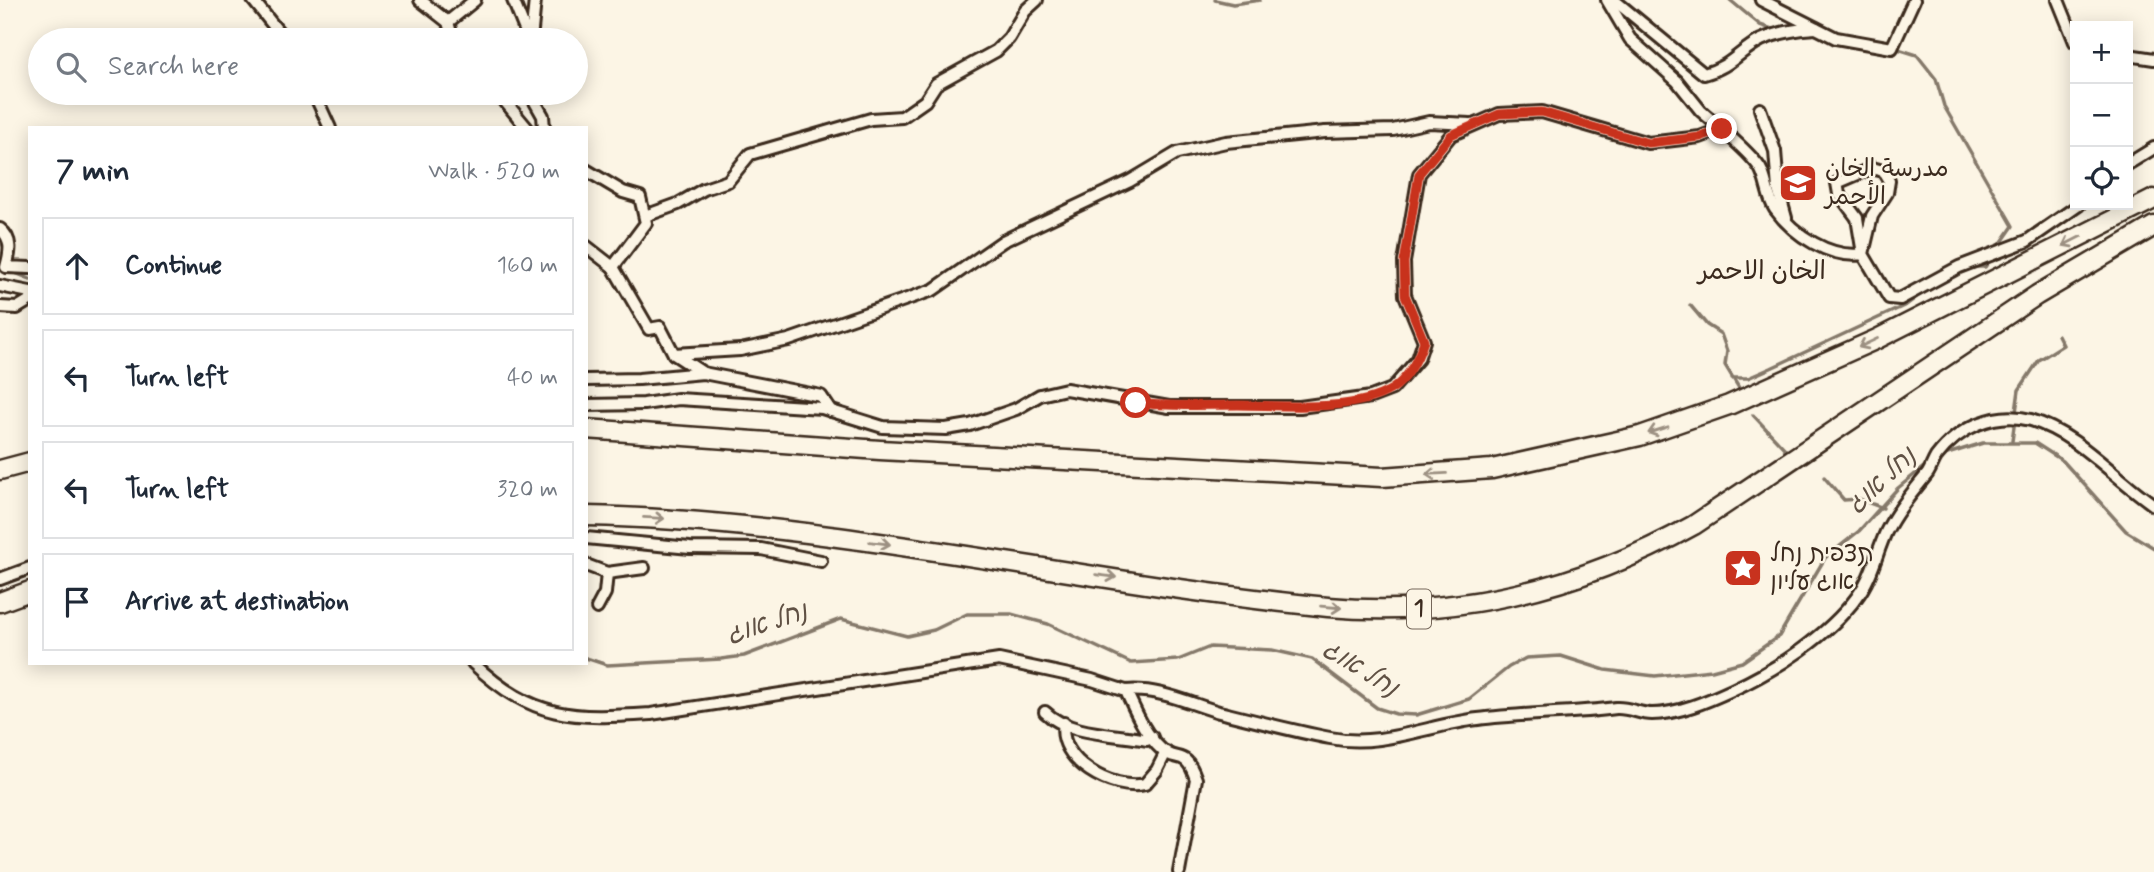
<!DOCTYPE html>
<html lang="en">
<head>
<meta charset="utf-8">
<style>
	:root { --surface:#fff; --page:#f2f2f3; --text:#1f2937; --muted:#747a83; --line:#e0e1e3 }
	body { margin:0; font-family:Mynerve,"Playpen Sans Arabic","Playpen Sans Hebrew",sans-serif; background:var(--page); color:var(--text) }
	.controls { position:absolute; right:21px; top:21px; display:grid; overflow:hidden; border-radius:0px; box-shadow:0 4px 18px #0003 }
	.controls button { width:63px; height:63px; display:grid; place-items:center; padding:0; border:0; border-bottom:2px solid var(--line); background:var(--surface); color:var(--text); font:35px sans-serif }
	.stop { position:absolute; width:21px; height:21px; margin:-16px; border:5px solid #c8321e; border-radius:50%; background:#fff }
	.stop.end { background:#c8321e; border-color:#fff; box-shadow:0 2px 7px #0008 }
	.list { margin:0; padding:0; list-style:none }
	h2 { display:flex; justify-content:space-between; align-items:center; height:91px; margin:0; padding:0 28px; font-size:30px }
	h2 small { font-size:23px; font-weight:400; color:var(--muted) }
	.list li { display:grid; grid-template-columns:46px 1fr auto; gap:21px; align-items:center; box-sizing:border-box; height:98px; margin:0 14px 14px; padding:0 14px; border:2px solid var(--line); border-radius:0px }
	.list b { display:block; font-size:26px; white-space:nowrap }
	.list em { font-size:23px; font-style:normal; color:var(--muted) }
	.icon { flex:none; width:38px; height:38px; fill:none; stroke:currentColor; stroke-width:2; stroke-linecap:round; stroke-linejoin:round }
	.map { position:relative; flex:none; width:2154px; height:872px; overflow:hidden }
	.search { position:absolute; background:var(--surface); box-shadow:0 4px 18px #0003; left:28px; top:28px; width:560px; height:77px; display:flex; align-items:center; gap:18px; box-sizing:border-box; padding:0 24px; border-radius:38px; color:var(--muted); font-size:26px }
	.panel { position:absolute; background:var(--surface); box-shadow:0 4px 18px #0003; left:28px; top:126px; width:560px; height:539px; border-radius:0px }
	.map>svg:first-child { display:block }
</style>
</head>
<body>
<div class="map">
<svg width="2154" height="872" viewBox="0 0 2154 872">
	<rect width="100%" height="100%" fill="#fcf5e5"/>
	<filter id="ink" filterUnits="userSpaceOnUse"><feTurbulence type="fractalNoise" baseFrequency=".0143" numOctaves="2"/><feDisplacementMap in="SourceGraphic" scale="14" xChannelSelector="R" yChannelSelector="G"/><feConvolveMatrix kernelMatrix="1 2 1 2 8 2 1 2 1" color-interpolation-filters="sRGB"/></filter>
	<g filter="url(#ink)">
		<g fill="none" stroke-linecap="round" stroke-linejoin="round">
			<!-- stream -->
			<g stroke="#85796b" stroke-width="3.5">
				<path d="M1215,0L1233,4L1260,0"/>
				<path d="M1730,0L1760,25L1778,31"/>
				<path d="M1895,48L1917,55L1936,79L1944,106L2013,226L1997,249"/>
				<path d="M0,267L30,279"/>
				<path d="M1972,267H1985L1991,258"/>
				<path d="M1690,305L1707,325L1721,334L1727,351L1725,365L1739,388"/>
				<path d="M1732,378H1748L1771,368L1906,305L1926,290"/>
				<path d="M1753,415L1785,449"/>
				<path d="M2012,441L2019,390L2039,360L2063,345L2058,335"/>
				<path d="M1941,456L1983,443H2035L2063,461L2126,531L2154,548"/>
				<path d="M1824,477L1844,500L1859,499L1883,508"/>
				<path d="M586,658L607,665L721,659L744,656L841,619L907,636L934,630L967,614H1011L1048,624L1131,663L1178,660L1210,647L1272,650L1312,659L1377,708L1396,714L1416,715L1469,699L1509,667L1526,658L1561,656L1605,670L1655,676L1712,670L1742,662L1779,636L1825,558L1859,531L1898,488L1931,461"/>
			</g>
			<!-- minor casing -->
			<g stroke="#3b2a1e" stroke-width="16">
				<g id="minor">
					<path d="M253,0L285,40"/>
					<path d="M420,0L448,22L453,40"/>
					<path d="M513,0L529,40"/>
					<path d="M1607,0L1630,39L1677,81L1701,111L1722,129"/>
					<path d="M1614,0L1704,74C1731,67 1739,51 1761,40C1779,32 1797,29 1816,28"/>
					<path d="M1761,0L1836,38L1892,48L1914,0"/>
					<path d="M2058,0L2075,42"/>
					<path d="M448,22L475,0"/>
					<path d="M531,40L535,0"/>
					<path d="M2128,55L2154,59"/>
					<path d="M314,93L330,128"/>
					<path d="M498,93L527,128"/>
					<path d="M530,93L543,116L544,128"/>
					<path d="M1760,109L1775,151L1778,189L1786,218"/>
					<path d="M2128,164L2154,148"/>
					<path d="M586,170L623,192L640,197L646,223L613,267L649,329L660,327L674,354L703,373"/>
					<path d="M645,216L678,204L704,189L728,181L750,154L871,119L902,117L925,101L936,84L996,51L1009,38L1025,11L1037,0"/>
					<path d="M0,229C13,239 10,253 6,267L30,268"/>
					<path d="M586,246L613,267"/>
					<path d="M0,286L30,292"/>
					<path d="M0,307L17,308L30,300"/>
					<path d="M674,354L740,350L789,340L933,290L1003,241L1130,181L1177,153L1226,142L1325,132L1393,130L1429,122L1470,124"/>
					<path d="M586,380L639,379L703,373L821,396L831,411"/>
					<path d="M586,405L644,404L678,399L822,408L883,427L946,429L970,425L1016,409L1040,395L1066,389L1169,407H1300L1371,397L1392,389L1418,359L1424,341L1405,295L1404,262L1419,174L1451,135L1499,114L1542,112L1648,143L1700,137L1722,129C1734,141 1751,154 1760,168C1767,180 1767,197 1775,209C1794,235 1830,259 1863,254L1872,216L1887,193L1889,181L1883,171L1872,168L1837,183L1839,194L1857,218L1863,254L1889,298L1900,299L1959,267L2027,241L2079,205"/>
					<path d="M586,538L690,548L761,549L821,561"/>
					<path d="M586,565L607,573L644,568"/>
					<path d="M0,579L30,568"/>
					<path d="M597,608L605,593L607,573"/>
					<path d="M473,663C533,720 573,719 651,714L999,660L1092,680L1126,691C1135,710 1145,735 1161,749C1177,764 1185,747 1196,779L1179,872"/>
					<path d="M1126,691C1159,688 1188,703 1219,712C1255,721 1294,731 1330,738C1382,748 1428,725 1478,719C1524,713 1571,714 1616,708C1628,707 1640,714 1652,714C1678,714 1708,701 1732,690C1776,670 1828,636 1857,597C1872,577 1876,554 1886,532C1897,510 1913,492 1928,473C1931,468 1933,462 1936,457C1958,428 1995,410 2031,420C2078,434 2114,478 2154,505"/>
					<path d="M1045,712C1068,735 1116,734 1147,740L1152,737"/>
					<path d="M1064,723C1056,760 1113,792 1145,784L1157,770L1166,752"/>
				</g>
			</g>
			<!-- trunk casing -->
			<g stroke="#3b2a1e" stroke-width="23">
				<g id="trunk">
					<path d="M586,429L880,450L1382,477L1492,469L1640,436L1729,405L1877,339L2154,199"/>
					<path d="M0,470L30,462"/>
					<path d="M586,516C836,521 1080,583 1328,607C1458,618 1581,588 1694,525L2037,295L2154,226"/>
					<path d="M0,602L30,591"/>
				</g>
			</g>
			<!-- minor -->
			<use href="#minor" stroke="#fcf5e5" stroke-width="10"/>
			<!-- trunk -->
			<use href="#trunk" stroke="#fcf5e5" stroke-width="18"/>
		</g>
		<!-- one-way arrows -->
		<defs><path id="oneway-shaft" d="M-6 0H5M1.5-3L5.5 0L1.5 3" fill="none" stroke-width="1.6" stroke-linecap="round" stroke-linejoin="round" transform="scale(1.75)"/></defs>
		<g stroke="#9c9082">
			<use href="#oneway-shaft" transform="translate(2072 241) rotate(153)"/>
			<use href="#oneway-shaft" transform="translate(1868 343) rotate(155)"/>
			<use href="#oneway-shaft" transform="translate(1658 430) rotate(162)"/>
			<use href="#oneway-shaft" transform="translate(1436 474) rotate(177)"/>
			<use href="#oneway-shaft" transform="translate(654 518) rotate(3)"/>
			<use href="#oneway-shaft" transform="translate(880 543) rotate(8)"/>
			<use href="#oneway-shaft" transform="translate(1106 576) rotate(8)"/>
			<use href="#oneway-shaft" transform="translate(1331 607) rotate(5)"/>
		</g>
	</g>
	<g fill="none" stroke-linecap="round" stroke-linejoin="round" filter="url(#ink)">
		<!-- route -->
		<path stroke="#c8321e" stroke-width="9" d="M1136,403C1171,407 1204,405 1238,405C1282,405 1353,413 1392,389C1409,378 1418,359 1424,341L1405,295L1404,262L1419,174L1451,135L1499,114L1542,112L1648,143L1700,137L1722,129"/>
	</g>
	<!-- icons -->
	<defs>
		<g id="school-square" transform="scale(2.0125)"><rect x="-9" y="-9" width="18" height="18" rx="4" fill="#c8321e" stroke="#fcf5e5"/><path d="M0-5L7-2L0 1L-7-2ZM-4 1L0 2.5L4 1V4Q0 6-4 4Z" fill="#fff"/></g>
		<g id="sight-square" transform="scale(2.0125)"><rect x="-9" y="-9" width="18" height="18" rx="4" fill="#c8321e" stroke="#fcf5e5"/><path d="M0-6L1.8-2.2L6-1.7L2.9 1.2L3.7 5.4L0 3.3L-3.7 5.4L-2.9 1.2L-6-1.7L-1.8-2.2Z" fill="#fff"/></g>
	</defs>
	<g fill-rule="evenodd">
		<use href="#school-square" x="1798" y="183"/>
		<use href="#sight-square" x="1743" y="568"/>
	</g>
	<g text-anchor="middle" dominant-baseline="central" stroke-width="5" stroke-linejoin="round" paint-order="stroke">
		<!-- shield labels -->
		<rect fill="#fcf5e5" stroke="#75675a" stroke-width="2" x="1407" y="589.5" width="24" height="39" rx="5"/>
		<g font-size="23" font-weight="bold" fill="#3b2a1e">
			<text x="1419" y="609">1</text>
		</g>
		<!-- poi labels -->
		<g font-size="24" fill="#3b2a1e" stroke="#fcf5e5" text-anchor="start">
			<text x="1825" y="169">مدرسة الخان<tspan x="1825" dy="28">الأحمر</tspan></text>
			<text x="1770" y="554">תצפית נחל<tspan x="1770" dy="28">אוג עליון</tspan></text>
		</g>
		<!-- neighbourhood labels -->
		<g font-size="26" fill="#3b2a1e" stroke="#fcf5e5">
			<text x="1762" y="272">الخان الاحمر</text>
		</g>
		<!-- water labels -->
		<g font-size="26" font-style="italic" fill="#605144" stroke="#fcf5e5">
			<text transform="translate(1882 481) rotate(-43)">נחל אוג</text>
			<text transform="translate(767 624) rotate(-18)">נחל אוג</text>
			<text transform="translate(1360 669) rotate(32)">נחל אוג</text>
		</g>
	</g>
</svg>
<div class="controls">
<button>+</button>
<button>−</button>
<button><svg class="icon" aria-label="locate" viewBox="0 0 24 24"><circle cx="12" cy="12" r="6"/><path d="M12 2v4M12 18v4M2 12h4M18 12h4"/></svg></button>
</div>
<div class="stop" style="left:1136px;top:403px"></div>
<div class="stop end" style="left:1722px;top:129px"></div>
<div class="search"><svg class="icon" aria-label="search" viewBox="0 0 24 24"><circle cx="10" cy="10" r="6"/><path d="M15 15l6 6"/></svg>Search here</div>
<section class="panel">
<h2>7 min<small>Walk · 520 m</small></h2>
<ul class="list">
<li><svg class="icon" aria-label="ahead" viewBox="0 0 24 24"><path d="M12 20V5M6 11l6-6 6 6"/></svg><div><b>Continue</b></div><em>160 m</em></li>
<li><svg class="icon" aria-label="left" viewBox="0 0 24 24"><path d="M17 20v-9H6M10 6l-5 5 5 5"/></svg><div><b>Turn left</b></div><em>40 m</em></li>
<li><svg class="icon" aria-label="left" viewBox="0 0 24 24"><path d="M17 20v-9H6M10 6l-5 5 5 5"/></svg><div><b>Turn left</b></div><em>320 m</em></li>
<li><svg class="icon" aria-label="arrive" viewBox="0 0 24 24"><path d="M6 21V4h12l-3 4 3 4H6"/></svg><div><b>Arrive at destination</b></div></li>
</ul>
</section>
</div>
</body>
</html>
